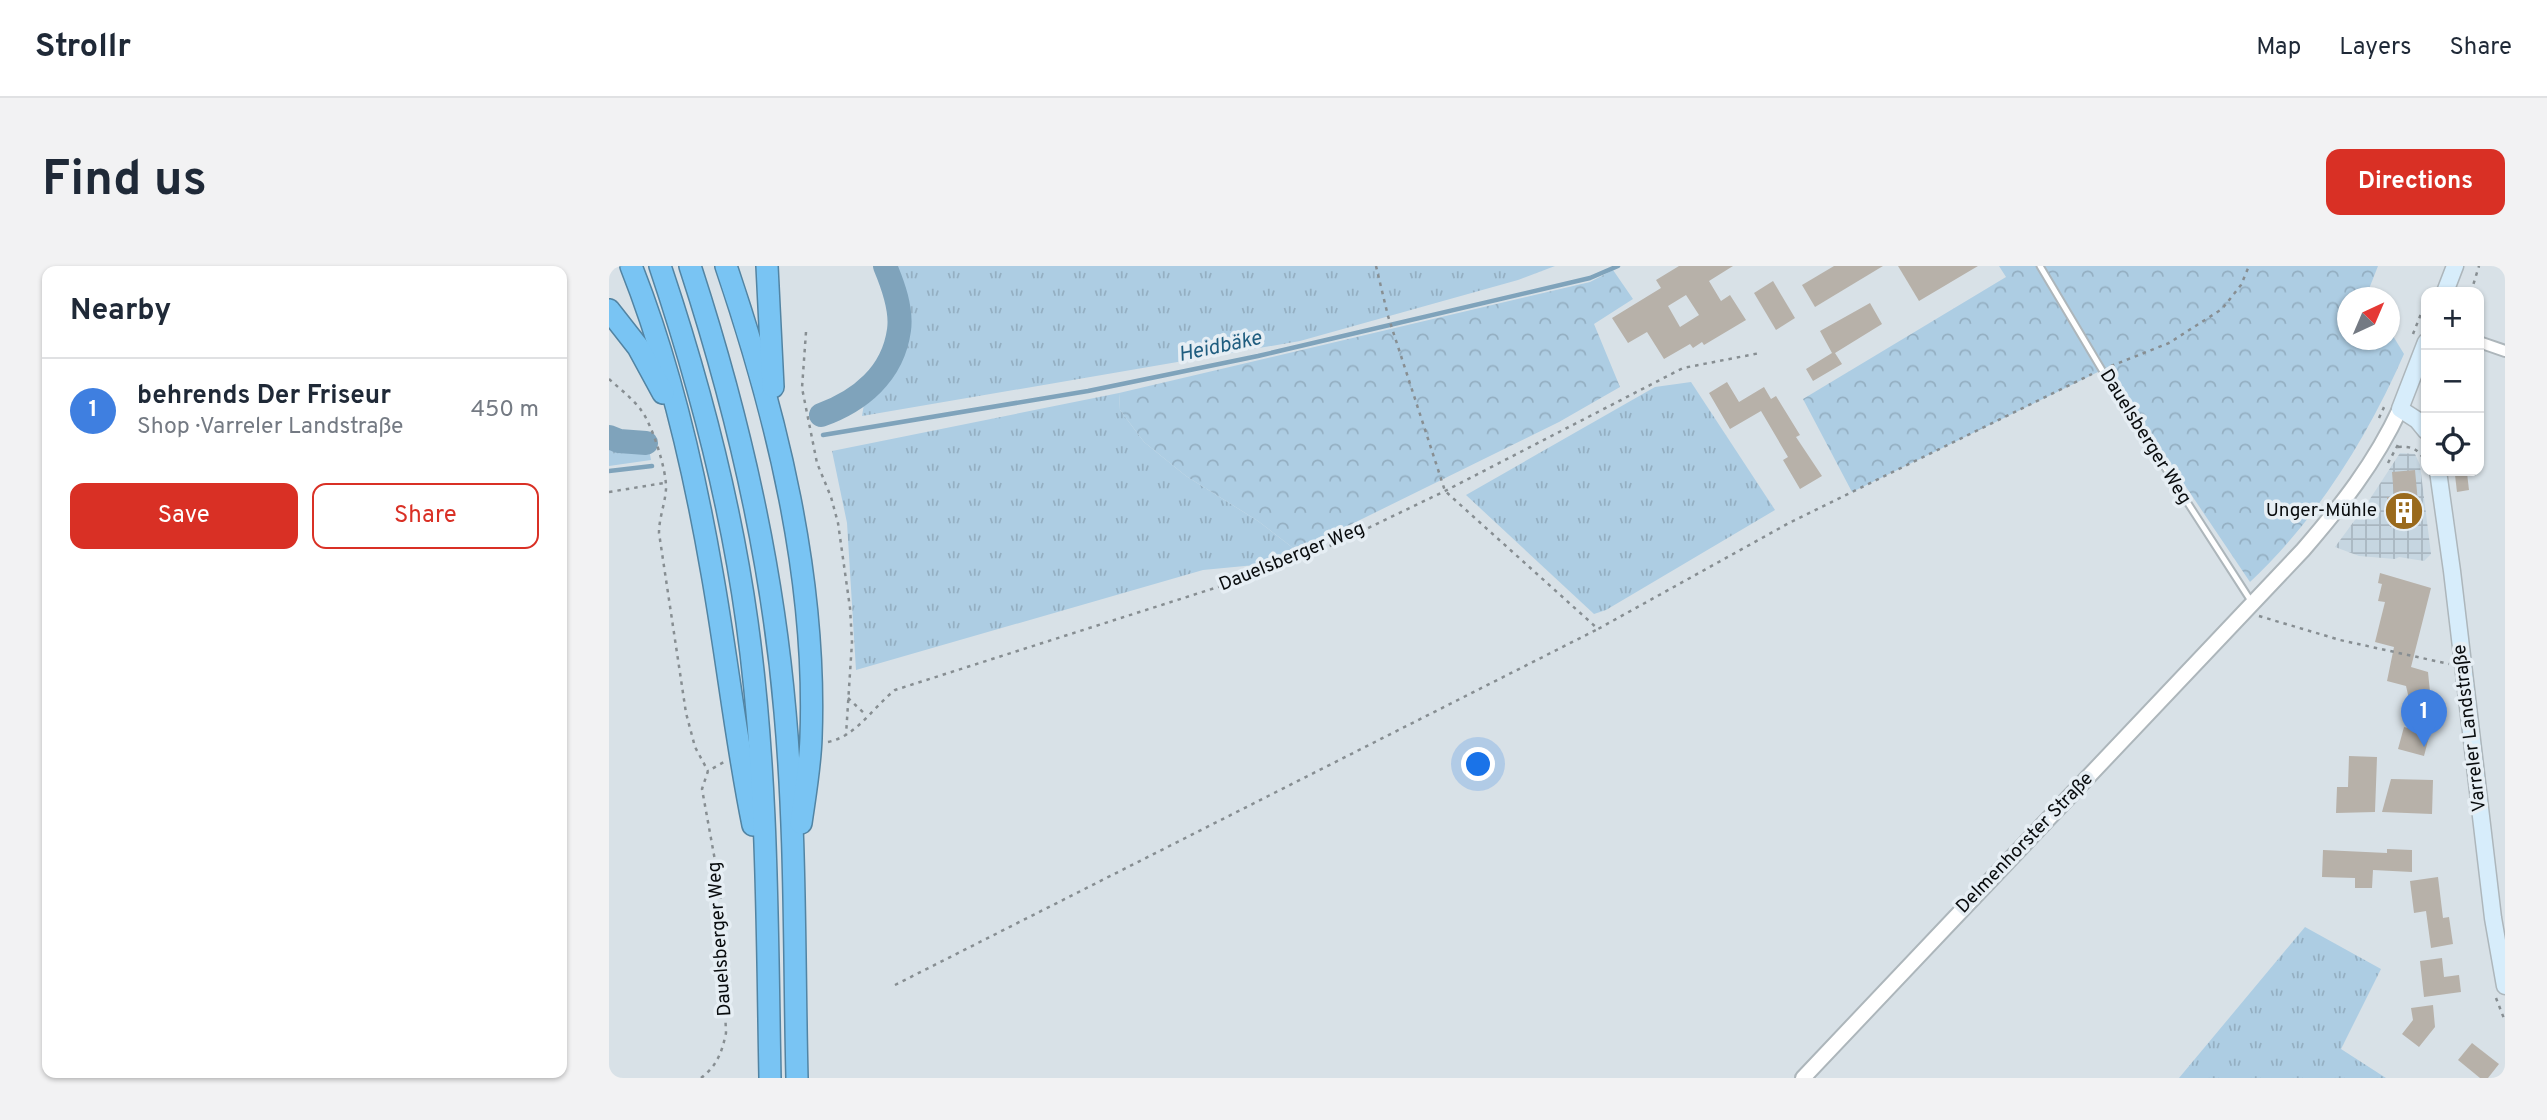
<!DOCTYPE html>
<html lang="en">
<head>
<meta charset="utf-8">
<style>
	:root { --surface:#fff; --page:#f2f2f3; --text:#1f2937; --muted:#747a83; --line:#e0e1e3; --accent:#d93025 }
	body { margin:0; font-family:Overpass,sans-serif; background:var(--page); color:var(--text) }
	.controls { position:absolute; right:21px; top:21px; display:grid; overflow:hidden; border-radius:14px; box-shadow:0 2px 5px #0004 }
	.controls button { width:63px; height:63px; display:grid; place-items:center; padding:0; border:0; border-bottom:2px solid var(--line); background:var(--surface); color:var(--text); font:35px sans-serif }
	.compass { position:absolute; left:1728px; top:21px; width:63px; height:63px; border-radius:50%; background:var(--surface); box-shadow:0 2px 5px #0004; rotate:44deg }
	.you { position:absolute; left:870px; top:499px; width:24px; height:24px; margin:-18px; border:5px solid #fff; border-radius:50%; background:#1a73e8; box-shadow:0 0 0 10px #1a73e833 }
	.badge { display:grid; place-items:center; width:46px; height:46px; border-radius:50%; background:var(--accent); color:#fff; font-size:23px; font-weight:700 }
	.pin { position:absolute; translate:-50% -58px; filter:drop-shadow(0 2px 4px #0008) }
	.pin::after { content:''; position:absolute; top:37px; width:24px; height:21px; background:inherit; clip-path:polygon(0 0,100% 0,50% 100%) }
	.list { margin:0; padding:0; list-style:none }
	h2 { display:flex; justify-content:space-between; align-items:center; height:91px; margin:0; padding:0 28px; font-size:30px }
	h2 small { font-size:23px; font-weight:400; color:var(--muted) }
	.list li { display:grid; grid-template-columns:46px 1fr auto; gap:21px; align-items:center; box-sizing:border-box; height:105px; padding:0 28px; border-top:2px solid var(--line) }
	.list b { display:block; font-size:26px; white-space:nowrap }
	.list p { margin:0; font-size:23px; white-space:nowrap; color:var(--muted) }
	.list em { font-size:23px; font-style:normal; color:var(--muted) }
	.actions { display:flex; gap:14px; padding:21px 28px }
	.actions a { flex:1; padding:16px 0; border:2px solid var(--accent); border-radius:14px; text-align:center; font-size:24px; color:var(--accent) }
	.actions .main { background:var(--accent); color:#fff }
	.icon { flex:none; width:38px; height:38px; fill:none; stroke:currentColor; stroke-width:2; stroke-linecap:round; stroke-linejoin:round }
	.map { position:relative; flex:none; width:1896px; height:812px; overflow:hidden; border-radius:14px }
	header { display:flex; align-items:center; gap:42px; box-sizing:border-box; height:98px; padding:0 35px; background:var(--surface); border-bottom:2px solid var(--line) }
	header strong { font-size:33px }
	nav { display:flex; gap:38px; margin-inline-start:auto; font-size:24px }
	.intro { display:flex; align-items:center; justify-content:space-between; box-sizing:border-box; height:168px; padding:0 42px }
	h1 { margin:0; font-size:49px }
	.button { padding:18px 32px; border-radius:14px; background:var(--accent); color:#fff; font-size:24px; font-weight:700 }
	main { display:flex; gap:42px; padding:0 42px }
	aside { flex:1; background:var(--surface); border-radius:14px; box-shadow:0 2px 5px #0004 }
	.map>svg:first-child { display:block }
</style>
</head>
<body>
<header>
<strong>Strollr</strong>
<nav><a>Map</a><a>Layers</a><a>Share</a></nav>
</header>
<div class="intro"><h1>Find us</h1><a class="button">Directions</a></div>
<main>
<aside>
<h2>Nearby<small></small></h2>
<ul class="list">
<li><span class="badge" style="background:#3f7fe0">1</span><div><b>behrends Der Friseur</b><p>Shop · Varreler Landstraße</p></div><em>450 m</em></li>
</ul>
<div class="actions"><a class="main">Save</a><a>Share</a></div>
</aside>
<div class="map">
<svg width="1896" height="812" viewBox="0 0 1896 812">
	<defs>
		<pattern id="industrial-grid" width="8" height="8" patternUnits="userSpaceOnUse" patternTransform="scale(1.75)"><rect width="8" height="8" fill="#c6d6e1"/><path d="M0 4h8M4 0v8" fill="none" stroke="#a9b6c0"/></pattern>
		<pattern id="grass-tufts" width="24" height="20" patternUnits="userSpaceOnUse" patternTransform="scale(1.75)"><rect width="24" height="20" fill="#adcde3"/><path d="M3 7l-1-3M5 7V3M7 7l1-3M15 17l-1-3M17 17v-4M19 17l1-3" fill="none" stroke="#94afc2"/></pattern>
		<pattern id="forest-crowns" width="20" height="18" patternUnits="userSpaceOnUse" patternTransform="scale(1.75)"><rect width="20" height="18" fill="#adcde3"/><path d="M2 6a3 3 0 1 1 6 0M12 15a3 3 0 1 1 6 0" fill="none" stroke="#94afc2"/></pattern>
	</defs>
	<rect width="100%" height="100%" fill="#d8e1e7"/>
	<!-- industrial -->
	<path fill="url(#industrial-grid)" d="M1791,187L1806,188L1811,199L1822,288L1815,295L1790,291L1786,293L1750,290L1726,281L1757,239Z"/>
	<!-- grass -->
	<g fill="url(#grass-tufts)">
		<path d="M279,0H946L909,14L691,75L253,150L255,138L297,82L301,47L291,20Z"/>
		<path d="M1082,116L1166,244L997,344L985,348L857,229L1046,121Z"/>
		<path d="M510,127L511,144L535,176L577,210L649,255L688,285L646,299L594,304L247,404L238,257L223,185Z"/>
		<path d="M0,178L28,184L40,183L42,194L0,200Z"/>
		<path d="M1696,661L1772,703L1732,783L1777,812H1570Z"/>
	</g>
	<!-- forest -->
	<g fill="url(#forest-crowns)">
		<path d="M1390,0H1769L1758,28L1760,31L1738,32V74H1780L1781,65L1795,88C1758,172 1708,253 1641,316L1499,105L1493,104L1243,226L1194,133L1397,11Z"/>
		<path d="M1004,4L1024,33L985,58L1011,121L950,156L688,285L649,255L577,210L535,176L511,144L510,127L981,16Z"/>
	</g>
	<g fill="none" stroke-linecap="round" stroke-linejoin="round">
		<!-- stream -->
		<g stroke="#7fa3bb" stroke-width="4.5">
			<path d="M214,169L479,125L649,90L981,12L1009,0"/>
			<path d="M0,205L43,200"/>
		</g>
		<!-- river -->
		<g stroke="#7fa3bb" stroke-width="24">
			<path d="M212,149C251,135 284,108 290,64C293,43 284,19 276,0"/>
			<path d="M0,171L10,175L37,177"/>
		</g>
	</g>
	<!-- building -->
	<g fill="#b7b1a9" fill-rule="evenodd">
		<path d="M1070,0H1124L1100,15L1112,35L1121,29L1137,54L1095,79L1093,76L1084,82L1081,78L1055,93L1038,66L1019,77L1003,52L1052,22L1047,14ZM1077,29L1090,49L1071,61L1059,40Z"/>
		<path d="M1225,0H1274L1206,41L1193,19Z"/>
		<path d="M1289,0H1369L1310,35Z"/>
		<path d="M1164,15L1186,52L1167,64L1145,27Z"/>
		<path d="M1261,37L1273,58L1226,87L1233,98L1204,115L1197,103L1223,87L1211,65Z"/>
		<path d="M1118,116L1130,136L1155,121L1162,133L1167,130L1191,169L1187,171L1213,210L1191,223L1174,194L1179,191L1152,145L1121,163L1100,127Z"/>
		<path d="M1806,204L1811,258L1781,261L1778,231H1785L1783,206Z"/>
		<path d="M1858,207L1860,224L1848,226L1846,209Z"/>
		<path d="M1771,307L1822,322L1802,401L1819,406L1822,436L1801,437L1797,420L1778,415L1785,381L1766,376L1776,336L1769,335L1773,318L1769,317Z"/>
		<path d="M1795,461L1821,467L1815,490L1789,483Z"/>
		<path d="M1740,490L1768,491L1766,546L1727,547L1728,521H1739Z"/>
		<path d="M1782,513L1824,514L1823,548L1773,546Z"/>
		<path d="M1778,583L1803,584V606L1764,604L1763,622H1746V612L1713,611L1714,584L1778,587Z"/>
		<path d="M1829,611L1834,652L1840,651L1844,678L1822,682L1817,645L1805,647L1801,615Z"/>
		<path d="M1833,692L1835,711L1850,709L1852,726L1815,731L1811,695Z"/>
		<path d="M1824,739L1826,761L1810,781L1793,768L1804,754L1802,742Z"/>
		<path d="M1863,777L1890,798L1879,812H1871L1849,794Z"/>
	</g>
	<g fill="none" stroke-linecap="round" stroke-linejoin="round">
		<!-- service casing -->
		<g stroke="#adb6bb" stroke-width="9">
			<path id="service" d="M1431,0L1493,104L1642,335"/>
		</g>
		<!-- minor casing -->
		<g stroke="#adb6bb" stroke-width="14">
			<path id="minor" d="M1870,76L1896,85"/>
		</g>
		<!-- tertiary casing -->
		<g stroke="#adb6bb" stroke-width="18">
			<path id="tertiary" d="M1194,812L1694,284C1732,240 1766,197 1791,143"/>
		</g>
		<!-- secondary casing -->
		<g stroke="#adb6bb" stroke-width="19">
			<g id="secondary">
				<path d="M1836,26L1846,0"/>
				<path d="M1817,76L1791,143L1808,154L1817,165"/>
				<path d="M1829,205L1843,305L1884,652L1896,720"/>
			</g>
		</g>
		<!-- motorway casing -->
		<g stroke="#5284a3" stroke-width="24">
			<g id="motorway">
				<path d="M22,0C61,98 85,203 103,307C118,391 127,476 144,559"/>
				<path d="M51,0C90,116 121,234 138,356C159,507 158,660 161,812"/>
				<path d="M81,0C128,144 163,294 176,446C187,567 185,690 188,812"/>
				<path d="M117,0C168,150 208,313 202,472C201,501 196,529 192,557"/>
				<path d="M158,0L164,121"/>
				<path d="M0,44L29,81L54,127"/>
			</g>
		</g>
		<!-- path -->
		<g stroke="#878e92" stroke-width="2.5" stroke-dasharray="3.5 5" stroke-linecap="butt">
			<path d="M767,0L779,50L836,225L989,363L1180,257L1483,108"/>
			<path d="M1862,26L1870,0"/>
			<path d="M197,66L193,122L208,197L222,231L229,257L241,342L243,376L237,469"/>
			<path d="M1804,68L1817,35"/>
			<path d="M1502,100L1560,77L1613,43L1632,19L1640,0"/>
			<path d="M0,113C11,123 23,132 32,144C43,158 58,205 57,223C56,238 50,252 50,267L77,447L86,481L99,505"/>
			<path d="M1770,152L1776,139"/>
			<path d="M1789,181C1803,180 1810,183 1816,196"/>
			<path d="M1779,197L1791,175"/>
			<path d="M0,226L55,217"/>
			<path d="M1650,350L1731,374L1840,398"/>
			<path d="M239,432L257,449"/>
			<path d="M219,476C248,470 264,441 286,424L656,306L728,277L836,225L1074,102L1151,87"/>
			<path d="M286,719L989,363"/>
			<path d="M1887,732L1896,755"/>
			<path d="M92,812C108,800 113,786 117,767L111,622L93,523L99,505L115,496"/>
		</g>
		<!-- service -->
		<use href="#service" stroke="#fff" stroke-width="5"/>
		<!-- minor -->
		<use href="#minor" stroke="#fff" stroke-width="10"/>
		<!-- tertiary -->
		<use href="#tertiary" stroke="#fff" stroke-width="14"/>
		<!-- secondary -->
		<use href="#secondary" stroke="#d7edfb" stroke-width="16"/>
		<!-- motorway -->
		<use href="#motorway" stroke="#79c4f3" stroke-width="21"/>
	</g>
	<!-- icons -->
	<defs>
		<g id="building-disc" transform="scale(2.0125)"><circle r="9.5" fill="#9a6a1c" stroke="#e6eef4"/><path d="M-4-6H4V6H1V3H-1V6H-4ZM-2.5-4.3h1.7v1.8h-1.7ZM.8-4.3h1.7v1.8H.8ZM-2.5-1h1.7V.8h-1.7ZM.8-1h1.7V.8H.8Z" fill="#fff"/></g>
	</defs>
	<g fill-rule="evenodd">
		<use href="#building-disc" x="1795" y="245"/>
	</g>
	<g text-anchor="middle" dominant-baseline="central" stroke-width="7" stroke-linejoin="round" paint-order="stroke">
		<!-- street labels -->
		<g font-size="19" fill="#090c0e" stroke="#e6eef4">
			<text transform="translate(1536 171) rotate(58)">Dauelsberger Weg</text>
			<text transform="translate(683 291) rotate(-22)">Dauelsberger Weg</text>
			<text transform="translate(1861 462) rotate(-97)">Varreler Landstraße</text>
			<text transform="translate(1416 577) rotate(-46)">Delmenhorster Straße</text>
			<text transform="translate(111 673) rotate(-94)">Dauelsberger Weg</text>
		</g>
		<!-- poi labels -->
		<g font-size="19" fill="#090c0e" stroke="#e6eef4" text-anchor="end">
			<text x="1768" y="245">Unger-Mühle</text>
		</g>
		<!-- water labels -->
		<g font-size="21" font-style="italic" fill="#1f5d7f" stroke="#e6eef4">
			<text transform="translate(611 81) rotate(-12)">Heidbäke</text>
		</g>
	</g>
</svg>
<div class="controls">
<button>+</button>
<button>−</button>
<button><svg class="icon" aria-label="locate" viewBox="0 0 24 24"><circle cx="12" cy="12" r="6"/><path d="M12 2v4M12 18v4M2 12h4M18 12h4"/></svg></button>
</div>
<svg class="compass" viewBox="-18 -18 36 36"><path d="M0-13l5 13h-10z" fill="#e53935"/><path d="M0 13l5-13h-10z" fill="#747a83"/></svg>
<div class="you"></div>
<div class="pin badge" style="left:1815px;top:481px;background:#3f7fe0">1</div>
</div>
</main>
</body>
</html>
